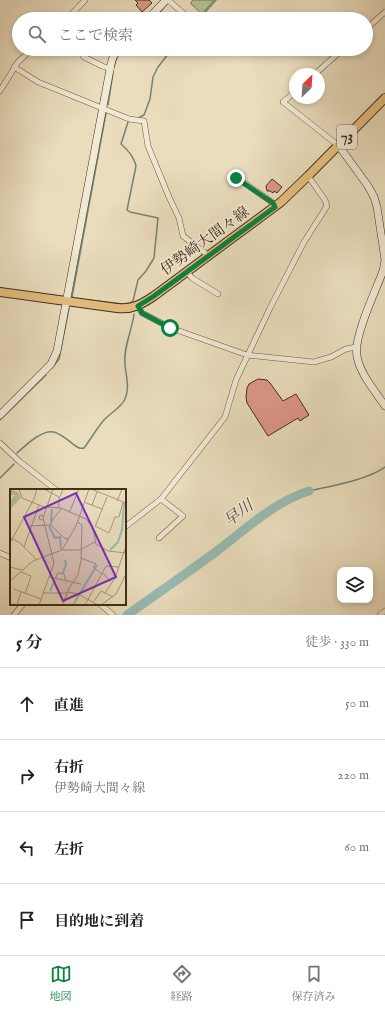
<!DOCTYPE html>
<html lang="ja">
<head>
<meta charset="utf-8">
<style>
	:root { --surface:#fff; --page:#f2f2f2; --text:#202124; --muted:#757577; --line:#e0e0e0; --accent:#0b8043 }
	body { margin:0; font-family:"IM FELL English","Noto Serif JP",serif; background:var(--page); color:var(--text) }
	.controls { position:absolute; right:12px; bottom:12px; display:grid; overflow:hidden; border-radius:8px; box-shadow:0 2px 6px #0003 }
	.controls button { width:36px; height:36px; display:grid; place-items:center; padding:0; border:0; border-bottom:1px solid var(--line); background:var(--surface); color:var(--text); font:20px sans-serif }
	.compass { position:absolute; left:289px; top:68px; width:36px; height:36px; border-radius:50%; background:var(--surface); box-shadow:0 2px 6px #0003; rotate:25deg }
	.stop { position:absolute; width:12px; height:12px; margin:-9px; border:3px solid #0b8043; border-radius:50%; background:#fff }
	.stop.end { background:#0b8043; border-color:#fff; box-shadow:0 1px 4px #0008 }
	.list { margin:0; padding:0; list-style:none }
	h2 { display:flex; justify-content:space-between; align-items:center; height:52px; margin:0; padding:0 16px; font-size:17px }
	h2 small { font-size:13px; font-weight:400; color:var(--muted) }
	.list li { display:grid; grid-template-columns:26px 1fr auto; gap:12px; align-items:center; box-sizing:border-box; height:72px; padding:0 16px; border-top:1px solid var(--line) }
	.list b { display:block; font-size:15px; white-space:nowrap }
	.list p { margin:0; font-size:13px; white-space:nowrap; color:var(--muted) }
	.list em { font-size:13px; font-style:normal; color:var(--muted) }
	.icon { flex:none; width:22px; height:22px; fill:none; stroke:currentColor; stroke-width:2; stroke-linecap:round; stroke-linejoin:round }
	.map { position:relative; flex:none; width:385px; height:615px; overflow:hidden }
	.search { position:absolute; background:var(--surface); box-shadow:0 2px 6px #0003; left:12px; right:12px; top:12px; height:44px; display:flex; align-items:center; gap:10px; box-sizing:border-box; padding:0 14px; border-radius:22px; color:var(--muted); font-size:15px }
	.sheet { height:340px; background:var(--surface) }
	nav { display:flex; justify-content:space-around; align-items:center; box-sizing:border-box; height:56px; border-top:1px solid var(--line); background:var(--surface); font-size:11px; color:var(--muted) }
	nav a { display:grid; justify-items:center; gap:2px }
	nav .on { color:var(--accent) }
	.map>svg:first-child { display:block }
</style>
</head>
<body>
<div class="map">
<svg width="385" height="615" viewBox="0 0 385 615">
	<rect width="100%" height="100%" fill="#eaddbd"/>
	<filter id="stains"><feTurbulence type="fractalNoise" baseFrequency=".005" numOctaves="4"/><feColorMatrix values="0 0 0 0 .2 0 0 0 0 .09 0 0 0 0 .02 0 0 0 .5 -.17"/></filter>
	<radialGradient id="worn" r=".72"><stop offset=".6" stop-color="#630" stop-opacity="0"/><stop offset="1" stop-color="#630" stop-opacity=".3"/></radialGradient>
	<!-- green -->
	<path fill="#b4c293" stroke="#7c7856" d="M193,0H214L202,14L191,4V2Z"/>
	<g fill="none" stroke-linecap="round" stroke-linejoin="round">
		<!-- stream -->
		<g stroke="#768374" stroke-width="1.5">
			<path d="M154,19L168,3"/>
			<path d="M199,19L216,0"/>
			<path d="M114,67L117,57"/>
			<path d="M108,105L113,73"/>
			<path d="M138,118L144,115L150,99L153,77L158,67L172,49"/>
			<path d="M72,297L106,113"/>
			<path d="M79,299L123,304L130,303L133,301L138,280L146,271L154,258L158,218L130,212L127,210L136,166C134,157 128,150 121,144L128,122"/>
			<path d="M52,368L59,359L69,308"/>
			<path d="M0,420L46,375"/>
			<path d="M17,453C25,446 42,429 54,432C61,434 68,440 73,444C77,447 79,449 84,448C91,439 96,429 104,420C110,413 121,408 125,399C130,388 126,376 125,365C123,347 132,331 134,314"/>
			<path d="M0,478L14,464"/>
			<path d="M309,491C331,486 367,480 385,467"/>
		</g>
		<!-- river -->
		<path stroke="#98bbb2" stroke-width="9" d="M127,615C157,594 187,573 217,551C246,529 274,502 309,491"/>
	</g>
	<!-- building -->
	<g fill="#dd9789" stroke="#432e18">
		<path d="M135,0H149L152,3L142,12L136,5L138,3Z"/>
		<path d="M272,179L282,187L277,193L274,191L273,193L270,191H267L266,186Z"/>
		<path d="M258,379L267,380L270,383L283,401L296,394L309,415L300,421L298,418L268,436L247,403L246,397L247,388L249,384Z"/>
	</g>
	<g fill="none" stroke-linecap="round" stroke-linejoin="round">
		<!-- street casing -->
		<g stroke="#6d5a41" stroke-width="6">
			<g id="street">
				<path d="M168,0L190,19"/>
				<path d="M67,19L85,0"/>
				<path d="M366,29L385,12"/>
				<path d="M88,49L83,56L84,57L102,66L111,69"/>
				<path d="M14,67L38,82L129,119L144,121L148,146L169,197L179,218L183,236L209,256"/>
				<path d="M315,74L343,49"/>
				<path d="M0,91L18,62L32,49"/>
				<path d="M295,92L283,102L339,146"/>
				<path d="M236,177L273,203L275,207"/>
				<path d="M187,272L192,278L218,294"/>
				<path d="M138,306L142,313L171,328L247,355L314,362L331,357L346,349L356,347"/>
				<path d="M0,443L19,461L56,490"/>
				<path d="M125,527L161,499L225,417L236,380L270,308L304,242L327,206L325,200L308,176"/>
				<path d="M159,538L183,516L161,499"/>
				<path d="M0,553L11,558"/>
				<path d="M100,604L113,615"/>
				<path d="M14,615L23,604"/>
				<path d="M380,615L385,611"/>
			</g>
		</g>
		<!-- secondary casing -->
		<g stroke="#432e18" stroke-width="8">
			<g id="secondary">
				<path d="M148,19L166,0"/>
				<path d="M339,146L368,186L374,197L377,207L384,253L385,261L383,271C376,290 353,338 357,356C360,374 375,391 385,406"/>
				<path d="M0,415L51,364L57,351L111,64L113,57L119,49"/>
			</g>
		</g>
		<!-- primary casing -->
		<g stroke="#432e18" stroke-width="10">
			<path id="primary" d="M0,292L117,308C132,310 142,304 154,296L281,202L308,176L385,98"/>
		</g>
		<!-- street -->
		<use href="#street" stroke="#f1e9d4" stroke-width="5"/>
		<!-- secondary -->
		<use href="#secondary" stroke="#f1e9d4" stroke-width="7"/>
		<!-- primary -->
		<use href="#primary" stroke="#e5be7e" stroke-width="8"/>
	</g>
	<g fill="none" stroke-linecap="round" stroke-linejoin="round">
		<!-- route -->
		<path stroke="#0b8043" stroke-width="5" d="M170,328L142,313L138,306L154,296L275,207L273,203L236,178"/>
	</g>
	<g text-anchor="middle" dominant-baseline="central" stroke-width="3.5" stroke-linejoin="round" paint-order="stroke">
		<!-- shield labels -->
		<rect fill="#f1e9d4" stroke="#776650" stroke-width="1" x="337" y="125" width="20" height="24" rx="3"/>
		<g font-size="14" font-weight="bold" fill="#432e18">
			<text x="347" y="137">73</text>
		</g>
		<!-- street labels -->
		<g font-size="15" fill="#432e18" stroke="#f1e9d4">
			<text transform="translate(205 241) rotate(-36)">伊勢崎大間々線</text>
		</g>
		<!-- water labels -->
		<g font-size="16" font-style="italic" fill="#58513e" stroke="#f1e9d4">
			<text transform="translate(239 514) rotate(-36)">早川</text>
		</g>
	</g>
	<!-- overview -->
	<g transform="translate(10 489)">
		<rect width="116" height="116" fill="#eaddbd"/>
		<path d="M0,0L8,3L11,9L0,20V12L5,6H1L0,9Z" fill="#b4c293"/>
		<path fill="none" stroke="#98bbb2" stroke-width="2" d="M41,33L42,20M39,37L45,49L50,48L51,60M100,61L108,53L112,41L114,14M53,84L56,75L55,71M40,102L45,91M63,116L87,76"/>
		<path fill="none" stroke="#a7977b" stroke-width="1" d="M9,0L12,9L36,19M34,0L49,8M81,0L116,14M107,12L112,0M74,13L92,20M82,16L87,3M37,18L51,19L76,30L83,39L86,55L98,62L116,64M49,19V10L53,0M59,24L69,0M33,31L29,30L30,26L34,27M41,36L54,49L59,50M41,36L42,31L52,19M20,37L41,36M85,37L99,44L105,28H109L113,13M85,38L97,8M0,49L9,53L26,70M0,54L24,10L27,0M14,58L29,16M52,61H70L85,53M71,69L86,75M86,75L83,78L92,85M0,78L12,81M11,83L21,87L15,105M93,84L101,93M39,88L71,95M45,90L48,84L54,85L56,92M0,92L23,72L52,61L66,37L79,0M4,100L31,110M58,103L68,105L88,116M33,104H57M95,104L105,89L116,57M84,112L91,102L103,108M7,116L11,103M29,116L44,74L33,29L43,0M53,116L59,99L68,86L71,71L72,36L67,33M75,116L96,77L109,78M91,116L106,105L115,87"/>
		<path fill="#7b2cbf" fill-opacity="0.15" stroke="#7b2cbf" stroke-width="2" d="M66,4L106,88L53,112L14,28Z"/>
		<rect width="116" height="116" fill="none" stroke="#432e18" stroke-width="2"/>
	</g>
	<rect width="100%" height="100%" filter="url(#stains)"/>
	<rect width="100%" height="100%" fill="url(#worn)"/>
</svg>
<div class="controls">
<button><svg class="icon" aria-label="layers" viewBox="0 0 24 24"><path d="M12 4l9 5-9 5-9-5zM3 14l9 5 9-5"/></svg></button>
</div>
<svg class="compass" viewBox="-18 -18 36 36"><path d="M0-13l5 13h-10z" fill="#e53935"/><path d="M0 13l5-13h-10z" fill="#757577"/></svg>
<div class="stop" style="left:170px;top:328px"></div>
<div class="stop end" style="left:236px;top:178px"></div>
<div class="search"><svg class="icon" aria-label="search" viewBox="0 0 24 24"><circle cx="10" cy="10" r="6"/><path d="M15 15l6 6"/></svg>ここで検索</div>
</div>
<section class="sheet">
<h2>5 分<small>徒歩 · 330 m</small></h2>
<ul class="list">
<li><svg class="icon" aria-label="ahead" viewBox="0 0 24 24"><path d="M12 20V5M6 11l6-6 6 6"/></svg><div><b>直進</b></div><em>50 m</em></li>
<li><svg class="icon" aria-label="right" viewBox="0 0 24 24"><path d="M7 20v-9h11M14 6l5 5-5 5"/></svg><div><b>右折</b><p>伊勢崎大間々線</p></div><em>220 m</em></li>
<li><svg class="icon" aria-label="left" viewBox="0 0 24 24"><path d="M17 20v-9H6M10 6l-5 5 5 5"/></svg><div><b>左折</b></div><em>60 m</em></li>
<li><svg class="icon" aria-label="arrive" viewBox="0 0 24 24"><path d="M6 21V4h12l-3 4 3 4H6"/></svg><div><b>目的地に到着</b></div></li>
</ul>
</section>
<nav>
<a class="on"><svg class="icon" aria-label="map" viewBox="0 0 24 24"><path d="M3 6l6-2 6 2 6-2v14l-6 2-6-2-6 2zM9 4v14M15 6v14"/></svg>地図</a>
<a><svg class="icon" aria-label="directions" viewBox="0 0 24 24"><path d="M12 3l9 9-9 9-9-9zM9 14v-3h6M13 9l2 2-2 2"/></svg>経路</a>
<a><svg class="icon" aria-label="saved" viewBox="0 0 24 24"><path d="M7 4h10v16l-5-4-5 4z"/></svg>保存済み</a>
</nav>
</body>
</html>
